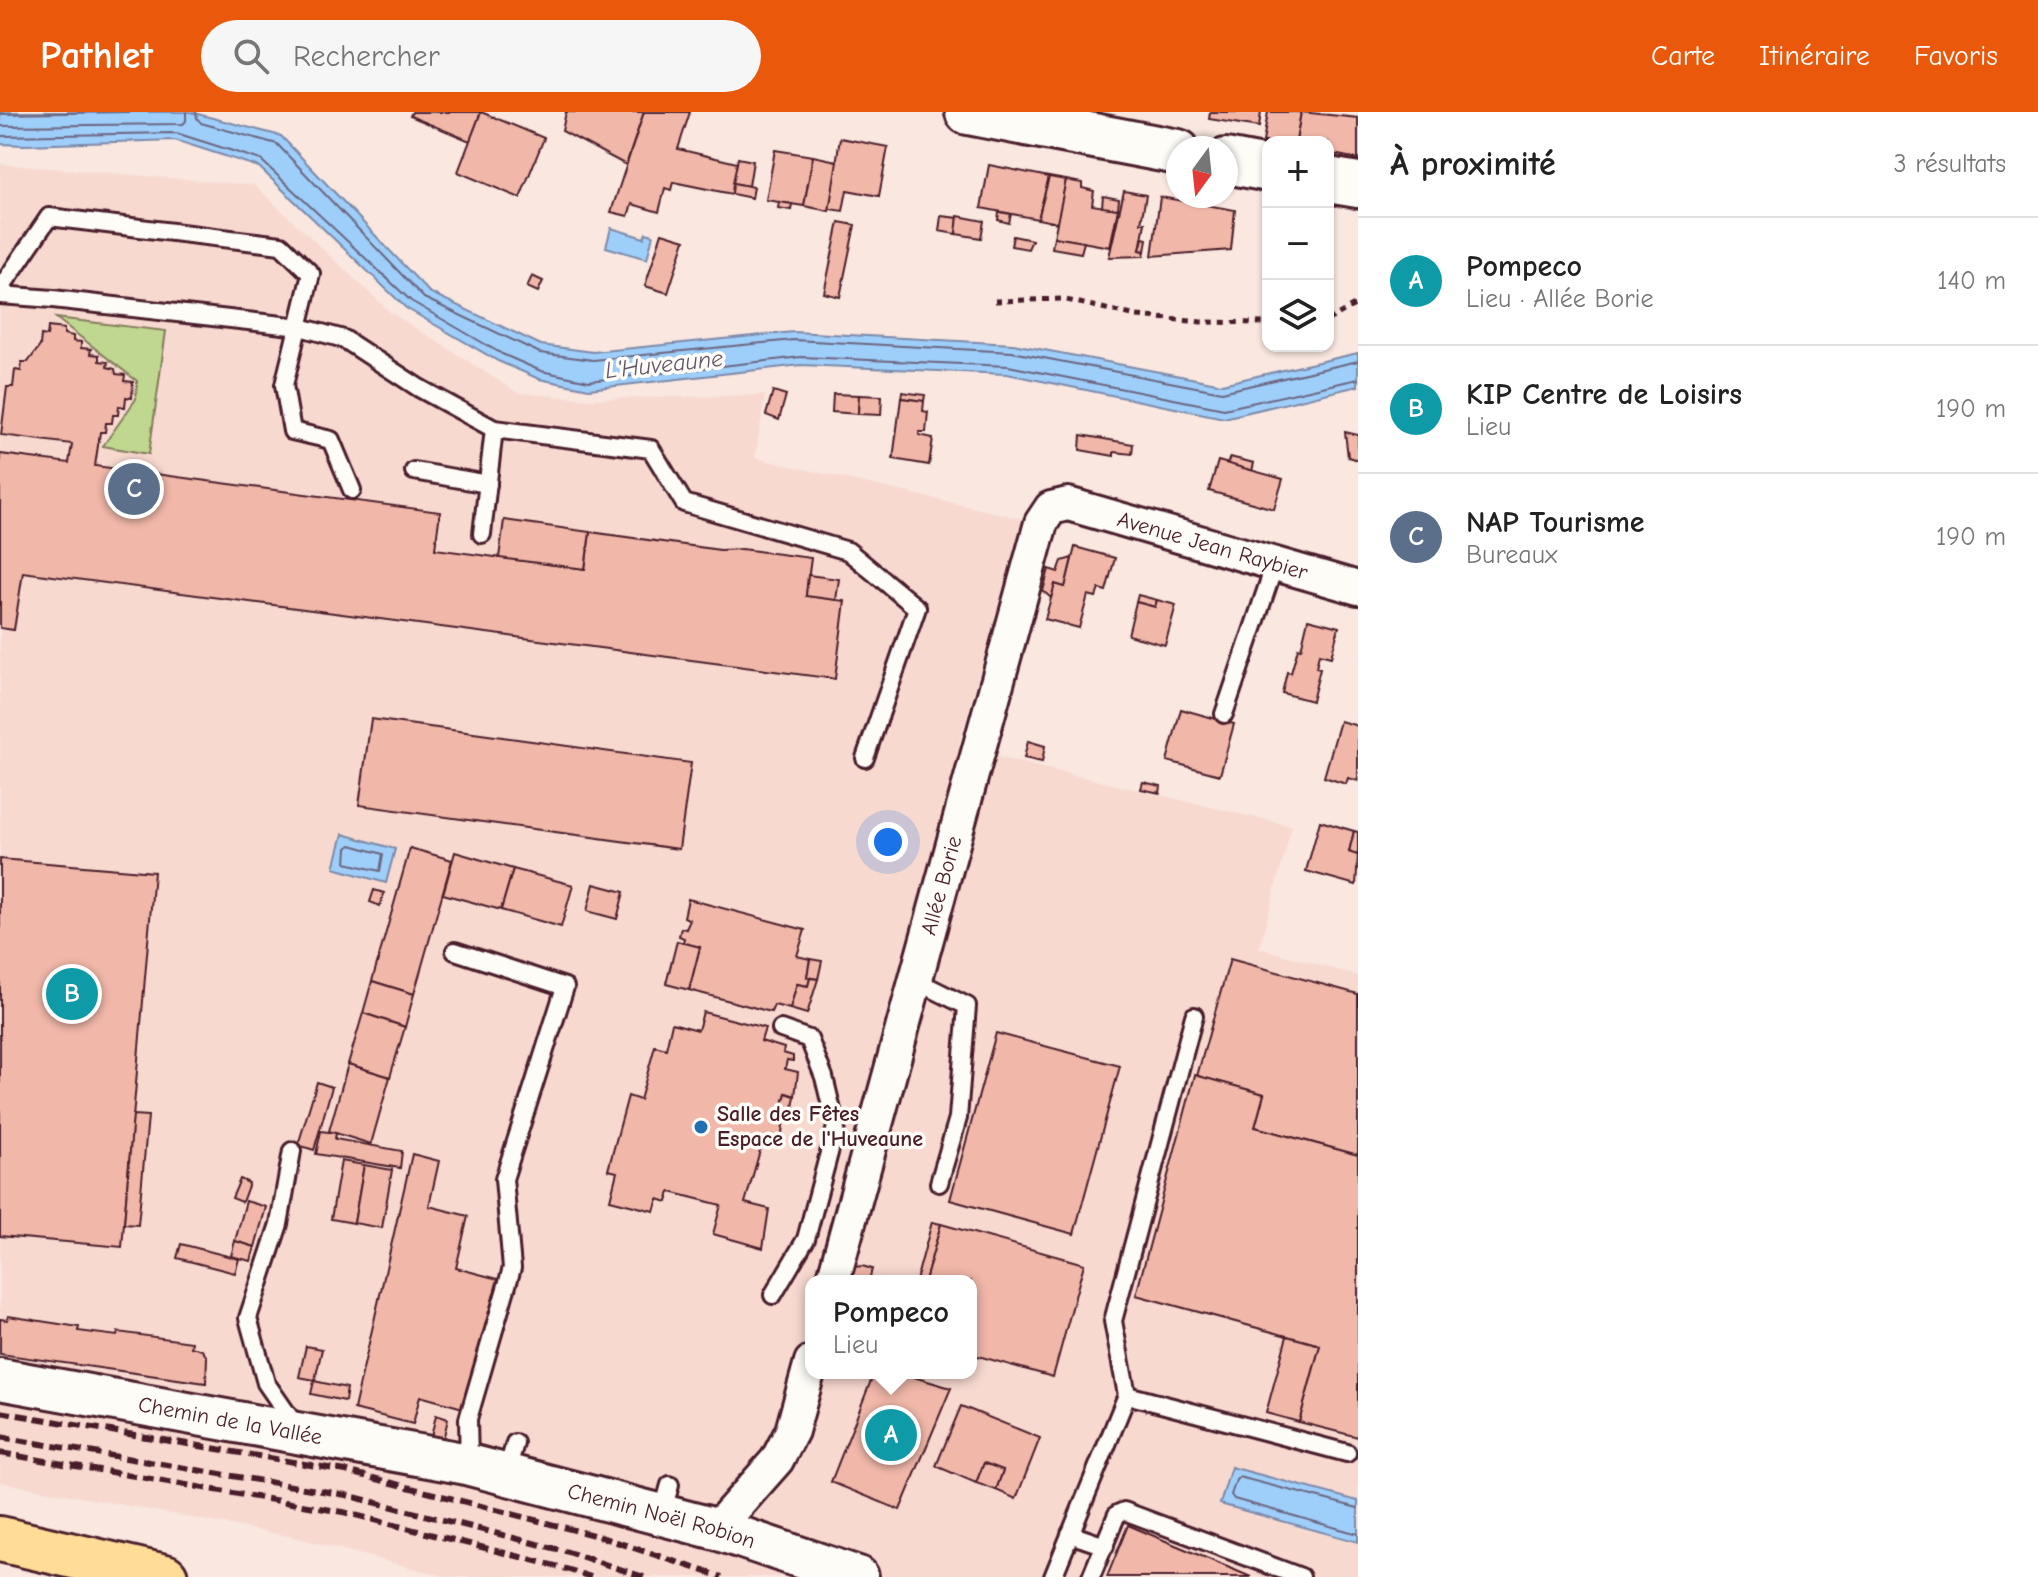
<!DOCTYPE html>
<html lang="fr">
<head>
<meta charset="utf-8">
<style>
	:root { --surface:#fff; --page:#f6f6f6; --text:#222; --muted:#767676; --line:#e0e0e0; --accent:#ea580c }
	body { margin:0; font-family:"Comic Neue",sans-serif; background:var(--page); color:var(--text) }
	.controls { position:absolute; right:24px; top:24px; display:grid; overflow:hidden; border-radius:16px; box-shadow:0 2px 6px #0004 }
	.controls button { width:72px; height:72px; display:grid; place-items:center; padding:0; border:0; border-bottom:2px solid var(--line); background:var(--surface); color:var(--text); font:40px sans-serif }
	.compass { position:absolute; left:1166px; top:24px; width:72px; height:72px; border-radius:50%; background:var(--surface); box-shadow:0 2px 6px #0004; rotate:195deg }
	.you { position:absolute; left:888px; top:730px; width:28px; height:28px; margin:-20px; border:6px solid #fff; border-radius:50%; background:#1a73e8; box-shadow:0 0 0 12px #1a73e833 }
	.badge { display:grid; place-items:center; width:52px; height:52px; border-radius:50%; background:var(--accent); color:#fff; font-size:26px; font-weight:700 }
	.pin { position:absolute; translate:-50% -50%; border:4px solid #fff; box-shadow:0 2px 8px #0006 }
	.popup { position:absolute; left:805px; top:1163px; width:172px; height:104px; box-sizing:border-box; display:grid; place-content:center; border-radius:16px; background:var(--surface); filter:drop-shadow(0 2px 6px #0005); font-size:26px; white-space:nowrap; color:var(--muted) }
	.popup b { font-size:30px; color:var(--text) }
	.popup::after { content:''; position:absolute; left:50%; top:100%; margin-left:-16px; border:16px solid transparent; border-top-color:var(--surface) }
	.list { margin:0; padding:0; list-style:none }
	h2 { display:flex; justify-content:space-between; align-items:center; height:104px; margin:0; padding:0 32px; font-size:34px }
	h2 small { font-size:26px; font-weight:400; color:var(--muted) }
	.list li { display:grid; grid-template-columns:52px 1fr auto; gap:24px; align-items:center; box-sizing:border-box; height:128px; padding:0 32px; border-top:2px solid var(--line) }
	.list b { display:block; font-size:30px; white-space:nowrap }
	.list p { margin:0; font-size:26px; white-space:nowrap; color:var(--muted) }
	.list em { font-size:26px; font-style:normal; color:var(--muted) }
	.icon { flex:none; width:44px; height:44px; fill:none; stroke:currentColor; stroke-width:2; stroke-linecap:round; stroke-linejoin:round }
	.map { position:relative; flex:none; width:1358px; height:1465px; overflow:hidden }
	header { display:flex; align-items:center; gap:48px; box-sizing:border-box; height:112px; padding:0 40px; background:var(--accent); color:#fff }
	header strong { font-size:38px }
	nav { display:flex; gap:44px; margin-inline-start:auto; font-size:28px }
	.search { width:560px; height:72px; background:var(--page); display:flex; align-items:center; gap:20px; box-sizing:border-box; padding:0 28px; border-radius:44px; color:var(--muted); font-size:30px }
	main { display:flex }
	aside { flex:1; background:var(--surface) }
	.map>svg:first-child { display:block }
</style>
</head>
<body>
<header>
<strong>Pathlet</strong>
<div class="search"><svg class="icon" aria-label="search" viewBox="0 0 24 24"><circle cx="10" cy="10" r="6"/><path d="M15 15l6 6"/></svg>Rechercher</div>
<nav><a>Carte</a><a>Itinéraire</a><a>Favoris</a></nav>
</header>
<main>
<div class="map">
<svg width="1358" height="1465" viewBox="0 0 1358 1465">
	<rect width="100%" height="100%" fill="#f9e7e0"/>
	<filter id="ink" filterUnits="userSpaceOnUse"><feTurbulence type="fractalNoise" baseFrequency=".0125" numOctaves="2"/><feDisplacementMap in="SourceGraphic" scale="16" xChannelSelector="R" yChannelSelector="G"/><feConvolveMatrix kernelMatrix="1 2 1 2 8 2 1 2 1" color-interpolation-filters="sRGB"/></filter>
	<g filter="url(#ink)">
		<!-- built -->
		<path fill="#f7d9d0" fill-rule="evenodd" d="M0,52L254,73L390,200L518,281L588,287L765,283L755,346L1023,407L958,636L1292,714L1259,836L1358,864V1465H447L294,1425L0,1370ZM811,1169H971V1261H811Z"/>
		<!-- green -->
		<path fill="#bfd78e" stroke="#847b5c" stroke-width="2" d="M56,206L166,219L149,342L103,334L136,287L137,269Z"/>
		<!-- water -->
		<g fill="#9ecffb" stroke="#7c89a8" stroke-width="2">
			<path d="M0,0H190L281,24L429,180L541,233L593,240L794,220L1013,232L1222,272L1358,241V274L1224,306L1007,262L801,253L589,277L539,267L498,249L406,196L259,55L175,28L25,33L0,32Z"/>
			<path d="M611,116L644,126L646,121L653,123L647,147L606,135Z"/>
			<path d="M343,722L395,737L386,771L334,756Z"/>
			<path d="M1231,1355L1358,1389V1430L1220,1392Z"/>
		</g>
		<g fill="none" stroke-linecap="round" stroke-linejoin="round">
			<!-- shore -->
			<g stroke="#6c657e" stroke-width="2">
				<path d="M196,0L197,6L201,11L277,32L424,186L540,241L593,248L794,228L1012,240L1222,280L1358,249"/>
				<path d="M0,2L129,0"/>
				<path d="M0,14L183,12L186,9V0"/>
				<path d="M0,24L176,21L261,48L411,189L502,242L541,259L589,269L801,245L1008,254L1224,297L1358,267"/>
				<path d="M351,733L383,742L380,759L346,751L347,736Z"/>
				<path d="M1358,1396L1239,1365L1236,1368L1231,1383L1234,1387L1358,1422"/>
			</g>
		</g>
		<!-- building -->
		<g fill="#f1b7a9" stroke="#4a1f2b" stroke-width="2">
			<path d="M412,0H481L470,29L410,4Z"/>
			<path d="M481,0L544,26L520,86L458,60Z"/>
			<path d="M566,0H644L626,53L562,19Z"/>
			<path d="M644,0H690L678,37L737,51L732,82L673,70L671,78L665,76L659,100L632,92L628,104L611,100Z"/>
			<path d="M1210,0H1261L1259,15L1209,7Z"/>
			<path d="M1268,0H1301L1296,30H1263Z"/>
			<path d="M1301,0L1358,6V47L1328,41V30H1296Z"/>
			<path d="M840,26L888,35L879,84L847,78L843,99L829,97Z"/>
			<path d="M775,38L813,44L804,94L766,88Z"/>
			<path d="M813,44L837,49L829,99L804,94Z"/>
			<path d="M738,46L753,49L749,74L733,71Z"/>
			<path d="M989,53L1049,65L1038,107L981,96Z"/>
			<path d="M1049,65L1066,68L1058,111L1038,107Z"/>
			<path d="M1066,68L1082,71V76L1094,79L1092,93L1118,97L1110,135L1054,125Z"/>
			<path d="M733,71L754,75L752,86L732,82Z"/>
			<path d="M1124,79L1146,83L1141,111H1145L1140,138L1145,139L1144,144L1109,145Z"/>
			<path d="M1103,84L1119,87L1118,97L1102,95Z"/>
			<path d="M1160,85L1235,98L1231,138L1152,144Z"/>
			<path d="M779,90L792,92L791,98L778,96Z"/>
			<path d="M999,100L1011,102L1009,111L998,108Z"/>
			<path d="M941,104L958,106L956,122L939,119Z"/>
			<path d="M958,104L984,109L981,126L956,122Z"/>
			<path d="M839,110L855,113L840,185L824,181Z"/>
			<path d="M662,121L685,128L668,181L645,174Z"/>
			<path d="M1013,124L1032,128L1028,137L1011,134Z"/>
			<path d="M1054,125L1084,130L1081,141L1052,136Z"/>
			<path d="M1143,126L1147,127L1145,139L1140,138Z"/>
			<path d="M532,164L543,169L538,180L527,175Z"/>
			<path d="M48,215L64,217V222L73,224V229L81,230V236L91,237L90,242L99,243V249L108,250L107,255L115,257L116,262L125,263L124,269L133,270L132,286L126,285L125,295L119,294L118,303H113L112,311H106L105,320H100L95,354L440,400L435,437L585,457L590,420L720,438L742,437L811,446L806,484L845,489L835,567L23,460L14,518L0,516V342L69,351L72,332L1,323L7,275H13L15,258L21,259L22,250H28L40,234L41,223L47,224Z"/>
			<path d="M773,279L786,283L779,308L766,303Z"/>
			<path d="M902,280L925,283L924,289L901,286Z"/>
			<path d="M833,282L859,283L858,302L832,300Z"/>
			<path d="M859,283L882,284L881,303L858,302Z"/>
			<path d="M901,286L924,289L923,299L928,300L926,320H919V323L933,326L929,353L893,347Z"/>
			<path d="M1345,320L1358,323V348L1348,345Z"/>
			<path d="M1081,323L1133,332L1132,342L1114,340V344L1080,338Z"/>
			<path d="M1230,345L1254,351L1252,359L1227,352Z"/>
			<path d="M1218,349L1283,367L1274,397L1209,379Z"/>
			<path d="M504,408L590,420L585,457L499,446Z"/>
			<path d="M1075,435L1115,446L1106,479L1099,477L1096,485L1088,483L1079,516L1045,507L1055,472L1065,475Z"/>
			<path d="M1072,446L1065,475L1055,472L1051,486L1043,479L1049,457L1058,460L1062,449Z"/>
			<path d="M808,463L839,467L836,488L806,484Z"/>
			<path d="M1138,483L1157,488L1155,495L1136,490Z"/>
			<path d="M1157,488L1176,493L1165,533L1128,523L1136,490L1155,495Z"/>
			<path d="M1308,507L1339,515L1331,545L1319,542L1316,556L1320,557L1312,589L1282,581L1287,560L1291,561L1298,536L1301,537Z"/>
			<path d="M1181,597L1234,612L1220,663L1167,649Z"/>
			<path d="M371,607L691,651L679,737L359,693Z"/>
			<path d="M1340,609L1358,614V669L1348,666L1346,672L1324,665Z"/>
			<path d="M1028,629L1045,634L1042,650L1024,646Z"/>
			<path d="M1143,670L1161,674L1160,681L1141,677Z"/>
			<path d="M1320,709L1354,719L1349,740L1358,743L1356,773L1306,759Z"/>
			<path d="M1354,719L1358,720V743L1349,740Z"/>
			<path d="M410,736L452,748L414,882L372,869Z"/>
			<path d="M455,740L513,757L501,798L443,782Z"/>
			<path d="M0,747L154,760L122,1135L0,1124Z"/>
			<path d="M513,757L573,773L561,815L501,798Z"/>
			<path d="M594,772L624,780L617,807L587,799Z"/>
			<path d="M374,778L384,781L380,794L370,790Z"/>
			<path d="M688,787L805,818L797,844L810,847L807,865L810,866L808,874L797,872L790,897L774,893L771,900L689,878L700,835L683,831L684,826L679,824L681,816L686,817L690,808L684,805Z"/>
			<path d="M677,829L700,835L689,878L666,872Z"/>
			<path d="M810,847L822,849L818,867L807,865Z"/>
			<path d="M1230,847L1358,882V1043L1255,1015L1264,982L1197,964Z"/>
			<path d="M810,866L818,867L807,902L790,897L797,872L808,874Z"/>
			<path d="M372,869L414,882L405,915L363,901Z"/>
			<path d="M703,900L765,916L761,929L784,936L783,941L793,944V949L787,948L785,957L798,960L795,984L786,981L780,1004L784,1006L781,1029L768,1025L770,1030L769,1034L761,1035L745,1091L769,1097L763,1136L713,1122L721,1093L670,1080L667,1090L658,1087L654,1099L610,1088L617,1060L608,1058L628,984L640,988L655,934L666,937L672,911L698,918Z"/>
			<path d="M363,901L405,915L390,965L348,952Z"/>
			<path d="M996,921L1120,954L1074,1122L950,1088Z"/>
			<path d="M348,952L390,965L371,1032L329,1019Z"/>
			<path d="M1195,963L1264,982L1255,1015L1358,1043V1325L1299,1310L1320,1233L1136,1183Z"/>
			<path d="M317,970L332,975L314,1038L298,1033Z"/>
			<path d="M786,981L795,984L791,1008L780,1004Z"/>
			<path d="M133,1003L148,1004L138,1113L124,1112Z"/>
			<path d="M321,1019L336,1021L335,1027L402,1039L400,1056L316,1042Z"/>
			<path d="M412,1042L439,1049L429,1094L468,1104L456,1156L498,1167L463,1296L420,1284L413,1312L354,1297Z"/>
			<path d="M341,1049L364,1053L354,1111L331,1107Z"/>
			<path d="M364,1053L392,1058L382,1116L354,1111Z"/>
			<path d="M240,1067L249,1071L242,1090L232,1086Z"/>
			<path d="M246,1089L266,1095L255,1135L235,1129Z"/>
			<path d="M932,1110L941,1112L925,1169H916Z"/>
			<path d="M941,1112L1084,1152L1053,1265L971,1242V1169H925Z"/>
			<path d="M235,1129L255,1135L251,1149L231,1144Z"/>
			<path d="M181,1132L239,1147L235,1161L177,1146Z"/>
			<path d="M862,1154L872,1157L869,1169H850L854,1155Z"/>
			<path d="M8,1204L79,1215L78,1219L117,1224L118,1220L192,1230L191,1235L202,1238L207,1245L206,1271L0,1242V1207L7,1208Z"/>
			<path d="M1287,1224L1320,1233L1299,1310L1266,1301Z"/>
			<path d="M306,1234L322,1237L315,1268L299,1265Z"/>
			<path d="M874,1261H900L951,1276L900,1398L831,1370Z"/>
			<path d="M314,1269L347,1276L345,1289L311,1282Z"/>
			<path d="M961,1294L1040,1326L1016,1387L996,1378L1003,1358L984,1351L976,1371L936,1354Z"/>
			<path d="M436,1303L448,1307L443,1328L431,1325Z"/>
			<path d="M984,1351L1003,1358L996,1378L976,1371Z"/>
			<path d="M1128,1413L1251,1465H1107Z"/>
		</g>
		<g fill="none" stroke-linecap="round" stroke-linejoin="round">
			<!-- service casing -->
			<g stroke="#4a1f2b" stroke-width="22">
				<g id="service">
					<path d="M0,177L49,105L281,133L311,162L284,273L292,319L331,328L352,378"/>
					<path d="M0,183L53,187L300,215L344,227L419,276L494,317L651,337L684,391L848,439L917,496L865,646"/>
					<path d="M414,359L488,372"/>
					<path d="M482,422L494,317"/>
					<path d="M1224,602L1275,452"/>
					<path d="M455,839L565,875L504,1067L512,1156L468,1307L469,1351"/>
					<path d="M914,872L931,876L967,894L958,1006L939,1071"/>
					<path d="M292,1039L279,1112L248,1206L266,1271L297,1316"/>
					<path d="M773,1183L806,1127L836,1015L824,965L809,927L781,917"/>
					<path d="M1127,1283L1347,1341"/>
					<path d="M506,1362L515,1331"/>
					<path d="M662,1402L670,1373"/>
					<path d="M1070,1422L1105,1434"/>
					<path d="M1053,1465L1127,1283L1113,1209L1194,904"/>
					<path d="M1091,1465L1117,1402L1124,1399L1301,1465"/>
				</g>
			</g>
			<!-- minor casing -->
			<g stroke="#4a1f2b" stroke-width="38">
				<g id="minor">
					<path id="s1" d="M833,1169L1041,411L1051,396L1068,392L1358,476"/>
					<path d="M716,1417L777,1348L792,1319L811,1250"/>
				</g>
			</g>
			<!-- tertiary casing -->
			<g stroke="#4a1f2b" stroke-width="46">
				<g id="tertiary">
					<path id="s2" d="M0,1267L462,1351L716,1417L858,1465"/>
				</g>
			</g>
			<!-- secondary casing -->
			<g stroke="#4a1f2b" stroke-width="50">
				<g id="secondary">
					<path d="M968,0L1178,40"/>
					<path d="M1226,49L1268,57"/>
					<path d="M1328,68L1358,73"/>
				</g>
			</g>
			<!-- motorway casing -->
			<g stroke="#4a1f2b" stroke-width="50">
				<path id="motorway" d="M0,1427L165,1465"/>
			</g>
			<!-- path -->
			<g stroke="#4a1f2b" stroke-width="5" stroke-dasharray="6 6" stroke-linecap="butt">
				<path d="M995,189L1062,187L1137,204L1201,210L1268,211"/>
				<path d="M1328,208L1358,191"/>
			</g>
			<!-- service -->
			<use href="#service" stroke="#fdfcf7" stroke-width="16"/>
			<!-- minor -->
			<use href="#minor" stroke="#fdfcf7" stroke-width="32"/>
			<!-- tertiary -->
			<use href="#tertiary" stroke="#fdfcf7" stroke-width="40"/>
			<!-- secondary -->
			<use href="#secondary" stroke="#fdfcf7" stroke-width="44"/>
			<!-- motorway -->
			<use href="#motorway" stroke="#ffdd96" stroke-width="44"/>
			<!-- rail -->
			<g stroke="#4a1f2b" stroke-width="6" stroke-dasharray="12 6" stroke-linecap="butt">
				<path d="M0,1300L346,1359L601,1425L722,1465"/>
				<path d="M0,1325L346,1383L565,1439L644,1465"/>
				<path d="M0,1341L343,1400L560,1455L591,1465"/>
			</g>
		</g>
	</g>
	<!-- markers -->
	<circle fill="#1f6fb2" stroke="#fdfcf7" stroke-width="3" cx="701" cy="1015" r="8"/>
	<g text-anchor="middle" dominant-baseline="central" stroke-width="7" stroke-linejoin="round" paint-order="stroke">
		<!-- street labels -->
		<g font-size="22" fill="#4a1f2b" stroke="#fdfcf7">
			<text stroke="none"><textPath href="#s1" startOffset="972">Avenue Jean Raybier</textPath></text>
			<text stroke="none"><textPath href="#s1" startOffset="410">Allée Borie</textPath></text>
			<text stroke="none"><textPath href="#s2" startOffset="234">Chemin de la Vallée</textPath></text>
			<text stroke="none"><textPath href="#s2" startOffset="676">Chemin Noël Robion</textPath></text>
		</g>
		<!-- poi labels -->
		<g font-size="22" font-weight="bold" fill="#4a1f2b" stroke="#fdfcf7" text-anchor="start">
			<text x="717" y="1002">Salle des Fêtes<tspan x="717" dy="25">Espace de l'Huveaune</tspan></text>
		</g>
		<!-- water labels -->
		<g font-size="24" font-style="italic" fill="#635469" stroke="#fdfcf7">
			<text transform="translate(664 252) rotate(-6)">L'Huveaune</text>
		</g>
	</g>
</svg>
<div class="controls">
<button>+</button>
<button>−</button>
<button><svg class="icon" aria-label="layers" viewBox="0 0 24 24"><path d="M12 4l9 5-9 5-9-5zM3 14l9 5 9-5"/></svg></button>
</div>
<svg class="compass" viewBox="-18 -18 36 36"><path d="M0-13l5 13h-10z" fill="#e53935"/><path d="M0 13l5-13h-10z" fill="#767676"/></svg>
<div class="you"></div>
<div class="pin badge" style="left:891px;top:1323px;background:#0f9aa8">A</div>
<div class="popup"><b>Pompeco</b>Lieu</div>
<div class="pin badge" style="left:72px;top:882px;background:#0f9aa8">B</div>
<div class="pin badge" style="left:134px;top:377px;background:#5c6f8a">C</div>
</div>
<aside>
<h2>À proximité<small>3 résultats</small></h2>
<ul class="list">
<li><span class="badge" style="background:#0f9aa8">A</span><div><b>Pompeco</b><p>Lieu · Allée Borie</p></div><em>140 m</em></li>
<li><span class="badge" style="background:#0f9aa8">B</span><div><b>KIP Centre de Loisirs</b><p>Lieu</p></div><em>190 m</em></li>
<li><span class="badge" style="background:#5c6f8a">C</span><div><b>NAP Tourisme</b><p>Bureaux</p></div><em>190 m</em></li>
</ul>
</aside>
</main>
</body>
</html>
